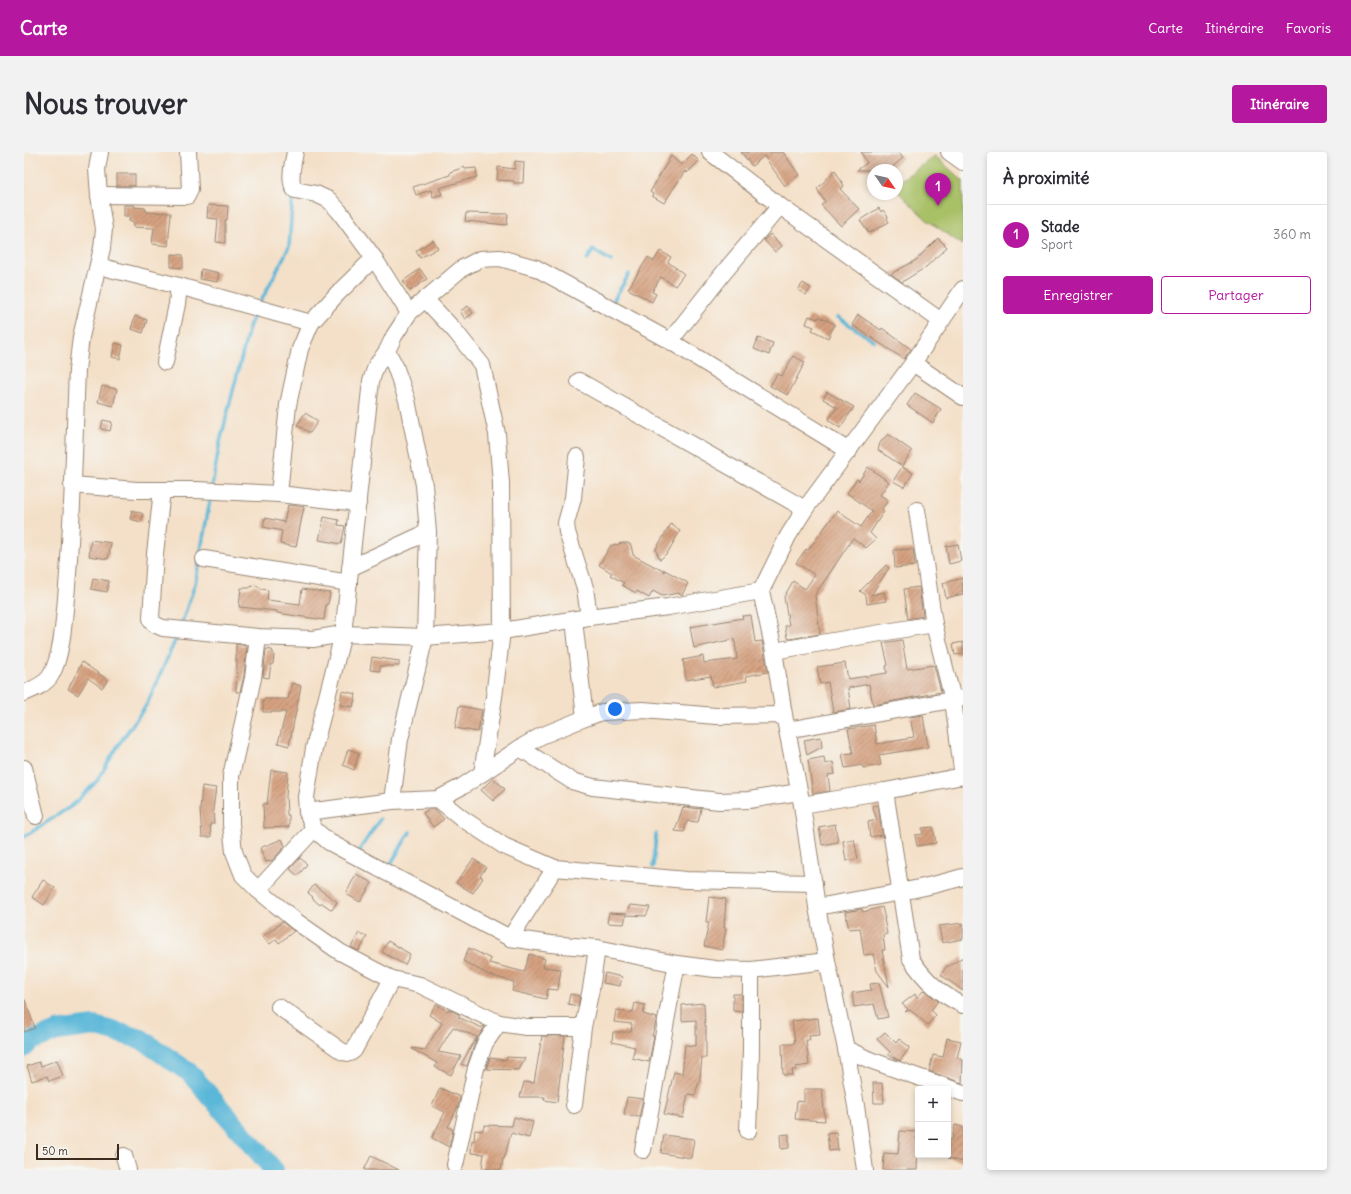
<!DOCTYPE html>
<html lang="fr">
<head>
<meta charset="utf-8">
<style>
	:root { --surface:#fff; --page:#f2f2f3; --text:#2b2b33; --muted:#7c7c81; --line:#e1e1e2; --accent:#b5179e }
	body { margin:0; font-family:Delius,sans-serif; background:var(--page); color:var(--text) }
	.controls { position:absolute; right:12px; bottom:12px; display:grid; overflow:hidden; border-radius:4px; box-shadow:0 2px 6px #0003 }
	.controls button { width:36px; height:36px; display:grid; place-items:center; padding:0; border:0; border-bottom:1px solid var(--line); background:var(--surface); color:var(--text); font:20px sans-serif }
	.compass { position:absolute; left:843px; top:12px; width:36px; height:36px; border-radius:50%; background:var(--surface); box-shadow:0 2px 6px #0003; rotate:124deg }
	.scale { position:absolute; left:12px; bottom:10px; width:83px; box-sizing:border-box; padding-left:4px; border:2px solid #3b2a1e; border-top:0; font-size:11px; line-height:14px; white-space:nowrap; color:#3b2a1e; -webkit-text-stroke:3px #f6f6f2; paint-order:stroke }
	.you { position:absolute; left:591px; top:557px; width:14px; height:14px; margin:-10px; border:3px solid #fff; border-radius:50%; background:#1a73e8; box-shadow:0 0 0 6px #1a73e833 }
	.badge { display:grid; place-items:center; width:26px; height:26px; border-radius:50%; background:var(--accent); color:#fff; font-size:13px; font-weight:700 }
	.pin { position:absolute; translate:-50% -33px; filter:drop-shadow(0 1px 2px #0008) }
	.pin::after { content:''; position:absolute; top:21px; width:14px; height:12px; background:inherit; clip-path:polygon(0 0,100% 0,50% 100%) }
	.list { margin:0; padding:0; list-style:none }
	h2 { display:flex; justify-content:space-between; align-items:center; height:52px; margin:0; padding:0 16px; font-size:17px }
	h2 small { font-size:13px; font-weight:400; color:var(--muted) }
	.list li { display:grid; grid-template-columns:26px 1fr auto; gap:12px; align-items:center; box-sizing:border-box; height:60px; padding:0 16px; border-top:1px solid var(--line) }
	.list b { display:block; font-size:15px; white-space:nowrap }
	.list p { margin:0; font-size:13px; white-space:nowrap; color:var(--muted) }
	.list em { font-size:13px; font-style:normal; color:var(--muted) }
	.actions { display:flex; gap:8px; padding:12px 16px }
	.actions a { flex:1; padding:9px 0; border:1px solid var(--accent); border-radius:4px; text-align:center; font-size:14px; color:var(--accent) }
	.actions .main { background:var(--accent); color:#fff }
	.map { position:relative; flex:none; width:939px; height:1018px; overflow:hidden; border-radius:4px }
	header { display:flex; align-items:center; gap:24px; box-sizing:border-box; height:56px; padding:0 20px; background:var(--accent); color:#fff }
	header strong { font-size:19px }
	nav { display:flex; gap:22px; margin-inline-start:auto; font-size:14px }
	.intro { display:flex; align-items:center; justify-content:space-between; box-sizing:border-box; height:96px; padding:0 24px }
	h1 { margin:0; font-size:28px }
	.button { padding:10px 18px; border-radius:4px; background:var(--accent); color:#fff; font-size:14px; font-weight:700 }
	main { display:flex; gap:24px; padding:0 24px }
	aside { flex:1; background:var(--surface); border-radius:4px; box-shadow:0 2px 6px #0003 }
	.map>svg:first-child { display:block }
</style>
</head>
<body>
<header>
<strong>Carte</strong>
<nav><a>Carte</a><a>Itinéraire</a><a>Favoris</a></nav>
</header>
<div class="intro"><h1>Nous trouver</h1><a class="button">Itinéraire</a></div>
<main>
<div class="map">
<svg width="939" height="1018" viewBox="0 0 939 1018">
	<defs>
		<pattern id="building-hatch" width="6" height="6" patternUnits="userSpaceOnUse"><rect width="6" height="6" fill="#d6a281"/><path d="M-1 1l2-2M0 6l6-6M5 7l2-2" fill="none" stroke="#af8469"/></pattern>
	</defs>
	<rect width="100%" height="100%" fill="#f6f6f2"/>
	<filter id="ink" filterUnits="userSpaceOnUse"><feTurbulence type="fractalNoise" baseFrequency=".025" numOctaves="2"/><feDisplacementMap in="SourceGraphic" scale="8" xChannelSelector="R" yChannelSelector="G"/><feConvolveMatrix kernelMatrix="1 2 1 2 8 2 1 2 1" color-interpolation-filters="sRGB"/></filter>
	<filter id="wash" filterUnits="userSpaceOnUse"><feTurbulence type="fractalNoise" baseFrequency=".012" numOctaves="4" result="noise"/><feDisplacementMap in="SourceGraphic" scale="16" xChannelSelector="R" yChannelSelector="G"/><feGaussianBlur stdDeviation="0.9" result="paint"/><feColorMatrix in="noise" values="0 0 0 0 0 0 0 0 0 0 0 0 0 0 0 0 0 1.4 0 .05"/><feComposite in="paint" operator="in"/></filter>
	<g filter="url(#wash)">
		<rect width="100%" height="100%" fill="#f4e0c8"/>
		<!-- grass -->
		<path fill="#a8c066" stroke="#727542" d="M911,4L939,29V93L903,68L873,39V31Z"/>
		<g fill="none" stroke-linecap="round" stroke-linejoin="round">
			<!-- stream -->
			<g stroke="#5ab7d8" stroke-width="3.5">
				<path d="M563,108L569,98L587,109"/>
				<path d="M589,151H588L605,122"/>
				<path d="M235,153L265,95L269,41"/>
				<path d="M814,165L850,189"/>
				<path d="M188,334L196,290L226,172L232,160"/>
				<path d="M176,403L187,343"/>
				<path d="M157,473L171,432L175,410"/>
				<path d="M0,685L49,653L73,629L95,592L123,552L154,482"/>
				<path d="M337,701L335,699L336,697L356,667"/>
				<path d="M362,713H366L386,680"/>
				<path d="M629,715L632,682"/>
			</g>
			<!-- river -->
			<path stroke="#5ab7d8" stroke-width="20" d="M0,896L7,889L33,879L70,874L117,887L166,921L250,1018"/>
		</g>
		<g id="blocks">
			<!-- building -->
			<g fill="url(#building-hatch)">
				<path d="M717,0H759L775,23L761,34L740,4L728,14Z"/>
				<path d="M837,0H874L879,6L865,18H833L843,11Z"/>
				<path d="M668,2L675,9L663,21L661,19L640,51L628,44L629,42L626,40L647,4L657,13Z"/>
				<path d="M491,9L500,10L499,31H490V29L473,28L474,15L491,17Z"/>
				<path d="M441,15V17L452,16L453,25L415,36L418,42L409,45L407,38L392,43L389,35L426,23V20Z"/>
				<path d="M811,18L820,34L816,37L835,57L817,74L797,53L801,50L793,37Z"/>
				<rect x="93" y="22" width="18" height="12"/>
				<path d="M100,53H110V55L121,56L123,60L147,61L144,94L128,92L130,76L109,75L110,70L105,69L106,64H100Z"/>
				<path d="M184,53L204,54L203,68H201V91L192,90L194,67L183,66Z"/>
				<path d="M855,56L857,60L859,58L864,65L863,67L865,70L845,81L836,68Z"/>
				<path d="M442,61L484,62L483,73L441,69Z"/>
				<path d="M746,82L758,94L751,100L740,88Z"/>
				<path d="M914,86L923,95L902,115L878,130L867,122L892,108Z"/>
				<path d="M409,88L414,96L396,106L392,99Z"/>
				<path d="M636,99L647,105L644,110L660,122L651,134L637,125L628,140L632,142L628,150L604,137L624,105L630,109Z"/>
				<path d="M147,102L159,103V116L147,115Z"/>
				<path d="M177,117L195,121L193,130L176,127Z"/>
				<path d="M396,117L403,127L386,139L379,129Z"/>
				<path d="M779,131L787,136L782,143L774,138Z"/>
				<path d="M444,154L449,161L441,167L436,159Z"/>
				<path d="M834,163L857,178L858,176L887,197L880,207L828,173Z"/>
				<path d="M111,164L123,168L119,181L107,177Z"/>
				<path d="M785,164L794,167L795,165L811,172L804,186L788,178L790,175L782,172Z"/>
				<path d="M734,186L749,191L745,203L730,197Z"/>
				<path d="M91,191L99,193L96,207L88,205Z"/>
				<path d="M769,204L781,210L764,243L746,234L753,222L758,224Z"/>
				<path d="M78,234L93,237L89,254L74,250Z"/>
				<path d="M803,240L830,255L816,276L804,268L813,255L799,247Z"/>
				<path d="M891,241L917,257L909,271L883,253Z"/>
				<path d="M281,261L294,269L286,281L273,273Z"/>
				<path d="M79,268L88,270L86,279L77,277Z"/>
				<path d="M864,282L888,299L878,314L854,298L856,291Z"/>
				<path d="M844,315L865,330L856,343L864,348L858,357L860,359L846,381L852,387L842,396L829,386L791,443L796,482L765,487L763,486L761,474L765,473L760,445L769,429L781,437L791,423L772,411L782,397L784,398L813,359L837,375L848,359L823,341L833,327L835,329Z"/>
				<path d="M878,315L889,321L880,335L869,329Z"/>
				<path d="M264,353L280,355L272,395L256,392L258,379L239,375L241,366L260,370Z"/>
				<path d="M108,358L119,362L117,370L106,367Z"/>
				<path d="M300,365L315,368L314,373L321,374L317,392L295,388Z"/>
				<path d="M647,372L656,379L644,400L636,408L632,398L633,395Z"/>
				<path d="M67,388L87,391L84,407L65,404Z"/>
				<path d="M598,391H604L607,393L609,403L641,420L639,417L664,431L658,443L655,441L638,444L629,439L625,446L613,439L612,441L598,433L600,431L586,423L588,421L575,413L587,393L589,394L590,392L592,393Z"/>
				<path d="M934,392L937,409L925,412L922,394Z"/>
				<path d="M889,397L891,414L871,416L870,398Z"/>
				<path d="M862,413L865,416L847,443L860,440L862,449L843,452L842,443L836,439Z"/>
				<path d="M69,426L85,429L83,440L67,437Z"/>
				<path d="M939,426V442L922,446L919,431Z"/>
				<path d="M230,433L234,434L237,437L244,438L243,448L276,452L278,437L306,441L304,452H302L300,468L253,461V459L215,455L217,436H225Z"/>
				<path d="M895,435L899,464L884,467L880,437Z"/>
				<path d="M727,463L731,490L738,489L744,520L722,524L723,529L689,535L687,524L662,528L659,508L679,504L680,511L713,507L711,490H710V487L670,496L666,475L719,466L718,464Z"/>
				<path d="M878,488L883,517L910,513L917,540L849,553L845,532L824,536L827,557L809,560L804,530L796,532L793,515L821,511L824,527L863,521L862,514L864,513L859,491Z"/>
				<path d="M939,490V502L931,503L929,492Z"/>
				<path d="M212,492L223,494L220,524L216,540H212L213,509H212Z"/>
				<path d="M242,497L248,498L250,503L249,512H247L245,526L239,525Z"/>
				<path d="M348,505L375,509V514H356V519L346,518Z"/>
				<path d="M58,510L84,528L78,536L64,526L54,543L44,537Z"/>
				<path d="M268,531L277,534L265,594L254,591L262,560H239V547H264Z"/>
				<path d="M318,539L332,542L329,555L316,553Z"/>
				<path d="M435,554L458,558L454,580L431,576Z"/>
				<path d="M899,563L904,595L855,603L857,613L839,616L838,613L821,616L818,602L829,601L824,577L850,573L853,592L883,587V586L890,585L886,565Z"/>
				<path d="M797,585L798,595L783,603L780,588Z"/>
				<path d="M324,597L335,601L330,618L319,613Z"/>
				<path d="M800,605L801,612L809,610L811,622L804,623L806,639L789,642L784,608Z"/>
				<path d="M247,618L264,620L262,644L263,663H265V675L240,676L239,652H243Z"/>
				<path d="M469,626L481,637L469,649L457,638Z"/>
				<path d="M178,634L192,636L189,657L190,672H186L187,685H178L176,658Z"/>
				<path d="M854,653L859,686L858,683L846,685L844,670L853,668L848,654Z"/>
				<path d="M659,655L677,657L674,670L663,669L660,680L651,679Z"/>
				<path d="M405,657H411L420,667L409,675L399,661Z"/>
				<path d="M811,672L814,690L798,693L795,675Z"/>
				<path d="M909,675L912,691L893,694L891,683L899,682L898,676Z"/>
				<path d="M258,687L261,694L249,708L242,710L236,696Z"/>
				<path d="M830,687L834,707L822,709L819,689Z"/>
				<path d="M276,706L283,712L274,724L266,717Z"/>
				<path d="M449,707L462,715L456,724L459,726L449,741L432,731Z"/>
				<path d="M332,722L348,731L336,750L322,742Z"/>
				<path d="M19,728L31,736L20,753L8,745Z"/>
				<path d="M290,733L313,750L308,758L298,751L296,753L288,746L289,745L284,741Z"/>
				<path d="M685,745L702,747L700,776H702L698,798L680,794L685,770H682Z"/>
				<path d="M606,753L626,755L622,764L602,763L600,772L583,771L585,761L602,762Z"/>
				<path d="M858,755L861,767H860L863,782L859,783L861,798H858L865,835L853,819L849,802L840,803L836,776L825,777L821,760L838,757L839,760Z"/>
				<path d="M258,770L270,779L255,791L252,787L246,792L238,785Z"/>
				<path d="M939,771V787L918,791L915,774Z"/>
				<path d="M335,781L343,785L335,799L327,795Z"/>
				<path d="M364,789L386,802L381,813L358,800Z"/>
				<path d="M445,796L467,807L465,811L500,820L506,802L521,807L519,815L537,817L534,838L524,837L522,847L488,839L490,830L465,823L439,809Z"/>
				<path d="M939,805V839L917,823L923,814H925Z"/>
				<path d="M581,821L598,825L596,834L579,831Z"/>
				<path d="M855,831L864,865L854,867L850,852L830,855L828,841L847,838L846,832Z"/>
				<path d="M900,838L914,849L907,858L912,863L904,873L886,858L881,860L884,857L878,852L891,842L893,846Z"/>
				<path d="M546,842L556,844L554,854L544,852Z"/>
				<path d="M709,842H718V860L709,859Z"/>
				<path d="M0,848H1L11,876L0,880Z"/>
				<path d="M611,851L621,853L619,862L633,866L628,884H630L625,910L608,906L611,895L588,890L589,880H607L608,872L590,870L592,858L607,861L608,859L609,860Z"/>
				<path d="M680,851L681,874H682V906H678L676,926L671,943L664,942L659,966L640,962L650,920L658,922L661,893L672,894V868L658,869V853Z"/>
				<path d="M412,852L424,859L425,857L436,863L434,865L458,876L459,874L461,875L452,888L443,914L437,912L453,885L429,875L414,900L437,904L427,923L411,915L413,911L388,897V896L401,898L418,871L405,863Z"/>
				<path d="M794,866L796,883L785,884L786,888H782L785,913L772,915V918H768L769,923H759L758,892H769L771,890L768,869Z"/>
				<path d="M861,880L872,891L875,887L886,895L876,909L864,902L866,900L853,887Z"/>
				<path d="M518,884H541L533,950L520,948L521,945H496L500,930L510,931Z"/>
				<path d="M923,886L937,889L933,906L939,908L938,931L905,919L909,903L919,905Z"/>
				<path d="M483,905L501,906L495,918L462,917L466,906L482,908Z"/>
				<path d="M33,908L39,924L25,929L23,924L8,929L3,914L15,910L17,914Z"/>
				<path d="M849,931H858L860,951H850Z"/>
				<path d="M416,936L436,945L435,952L424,975L429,978L425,995L408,986L421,960L408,954Z"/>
				<path d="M780,937H798L801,969L771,967L773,949L780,950Z"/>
				<path d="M603,945L619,947L615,965L600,963Z"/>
				<path d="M490,965L509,970L505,986L487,981L480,1007H479L477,1018L458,1016L460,1002L447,1001L448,988L450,989L451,978L458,979L461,973L488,974Z"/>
				<path d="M931,973L939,975V1010L924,1006V987L928,988Z"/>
				<path d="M876,979L893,980L892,987H894L893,1018H859L860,1001L874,1002Z"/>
				<path d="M812,980L814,998L805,999L803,981Z"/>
				<path d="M765,982V996L757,997L756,983Z"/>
				<path d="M640,983L670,987L667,1006L637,1001Z"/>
				<path d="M347,1004L375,1018H340Z"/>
			</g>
		</g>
	</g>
	<g filter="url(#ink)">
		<use href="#blocks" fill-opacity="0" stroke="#988573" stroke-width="1"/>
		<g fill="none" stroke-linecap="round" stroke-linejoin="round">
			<!-- minor casing -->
			<g stroke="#988573" stroke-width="18">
				<g id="minor">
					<path d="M271,0C269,11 264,29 271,38L292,42L305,48L315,59L350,106L385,161"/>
					<path d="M686,0L756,54L917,169"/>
					<path d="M925,0L939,10"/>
					<path d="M75,43L163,44L166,37L164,0"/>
					<path d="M74,114L155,134L287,171"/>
					<path d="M401,147L431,179L458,213L473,282L477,331L478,479L470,545L458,621"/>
					<path d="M646,189L701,119L756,54"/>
					<path d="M363,199L352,214L347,229L319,482L290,596L282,645L283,660L290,677L305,690L486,786L527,792L573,796L653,812L691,817L727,818L803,809"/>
					<path d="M141,210L153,152L155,134"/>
					<path d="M889,211L939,245"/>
					<path d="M555,229L781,357"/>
					<path d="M553,305L549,346L542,371L543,380L561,436L565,465"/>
					<path d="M48,333L113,338H172L255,342L334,351"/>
					<path d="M138,338L131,402L127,466L128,470L132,473L139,476L234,485L289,487L319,482L401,485L478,479L565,465L644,455L737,439"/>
					<path d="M255,342L264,253L276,197L287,171L313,142L350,106"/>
					<path d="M893,358L910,472L929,548L939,625"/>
					<path d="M180,407L325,431"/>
					<path d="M326,416L404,380"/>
					<path d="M550,468L561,566"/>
					<path d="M234,485L229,526L207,624V672L210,700L219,723L234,738L273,770L316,800L368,827L396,833L475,871L502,875H559"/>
					<path d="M750,499L910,472"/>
					<path d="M0,541C10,537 22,532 27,523C38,504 40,468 42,446C49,370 50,294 53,218L57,185L78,96L80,77L75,43L73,17L76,0"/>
					<path d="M763,578L939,546"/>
					<path d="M496,596L548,629L569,635L695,649L725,648L775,640"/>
					<path d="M0,616L12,664"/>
					<path d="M861,639L887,807C900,827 917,843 939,853"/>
					<path d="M414,647L439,667L480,694L531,716L662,728L790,731"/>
					<path d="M368,649L376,587L401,485L404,380L400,333L383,248L371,214L363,199L370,184L385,161L437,117L456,107L476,106L512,116L646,189L825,299"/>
					<path d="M778,653L861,639L939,624"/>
					<path d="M283,660L368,649L414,647L439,634L496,596L517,584L561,566L578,560L619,558L692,564L760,563"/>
					<path d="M234,738L290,677"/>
					<path d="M793,755C842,746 892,739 939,725"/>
					<path d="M486,786L531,716"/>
					<path d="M255,855L319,900L326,901L330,898L368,827"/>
					<path d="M822,897L846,908L939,941"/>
					<path d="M550,953L559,875L567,837L573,796"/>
					<path d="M724,979L727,900V818"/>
					<path d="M619,998C631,936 640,874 653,812"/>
					<path d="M100,1004L104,1018"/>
					<path d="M431,1013L452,916L461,891L475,871"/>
					<path d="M841,1018L832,954L822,897L803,809L793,755L778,653L760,563L750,499L737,439L764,384L781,357L889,211L939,137"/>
				</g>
			</g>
			<!-- minor -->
			<use href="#minor" stroke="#fff" stroke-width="16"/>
		</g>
	</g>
</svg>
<div class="controls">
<button>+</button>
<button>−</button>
</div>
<svg class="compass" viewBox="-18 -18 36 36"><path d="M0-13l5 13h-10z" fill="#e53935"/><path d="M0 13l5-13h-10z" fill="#7c7c81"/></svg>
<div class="scale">50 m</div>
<div class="you"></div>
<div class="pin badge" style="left:914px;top:54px">1</div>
</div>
<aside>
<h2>À proximité<small></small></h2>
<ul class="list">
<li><span class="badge">1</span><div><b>Stade</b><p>Sport</p></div><em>360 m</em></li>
</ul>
<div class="actions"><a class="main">Enregistrer</a><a>Partager</a></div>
</aside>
</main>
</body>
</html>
